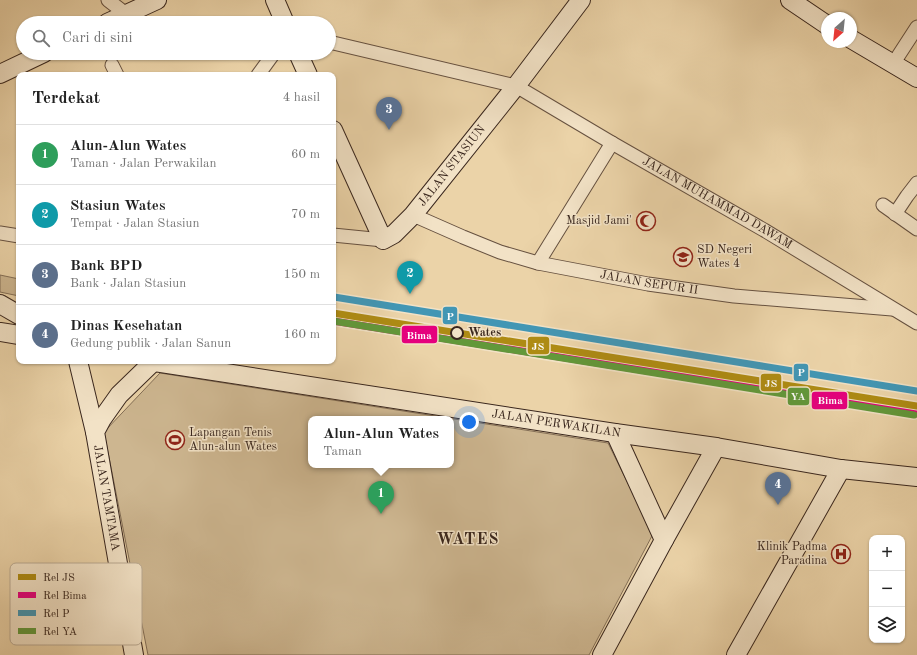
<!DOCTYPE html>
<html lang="id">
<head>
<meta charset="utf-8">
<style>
	:root { --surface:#fff; --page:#f2f2f2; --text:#222; --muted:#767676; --line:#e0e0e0; --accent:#2563eb }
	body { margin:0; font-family:"Old Standard TT",serif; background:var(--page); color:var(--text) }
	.controls { position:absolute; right:12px; bottom:12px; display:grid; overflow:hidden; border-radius:8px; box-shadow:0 1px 3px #0004 }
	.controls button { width:36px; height:36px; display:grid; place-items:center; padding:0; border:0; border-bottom:1px solid var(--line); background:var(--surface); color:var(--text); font:20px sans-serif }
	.compass { position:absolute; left:821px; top:12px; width:36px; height:36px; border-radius:50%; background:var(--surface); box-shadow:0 1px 3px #0004; rotate:207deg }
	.you { position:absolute; left:469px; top:422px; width:14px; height:14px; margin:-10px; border:3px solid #fff; border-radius:50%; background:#1a73e8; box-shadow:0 0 0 6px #1a73e833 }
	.badge { display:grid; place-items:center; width:26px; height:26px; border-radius:50%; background:var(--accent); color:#fff; font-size:13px; font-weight:700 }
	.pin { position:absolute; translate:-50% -33px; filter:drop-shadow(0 1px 2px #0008) }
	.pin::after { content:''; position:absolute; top:21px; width:14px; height:12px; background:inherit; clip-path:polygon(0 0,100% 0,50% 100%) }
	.popup { position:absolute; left:308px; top:416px; width:146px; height:52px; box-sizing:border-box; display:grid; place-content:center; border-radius:8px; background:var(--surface); filter:drop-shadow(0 1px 3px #0005); font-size:13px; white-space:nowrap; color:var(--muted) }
	.popup b { font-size:15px; color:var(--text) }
	.popup::after { content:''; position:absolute; left:50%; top:100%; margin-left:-8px; border:8px solid transparent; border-top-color:var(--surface) }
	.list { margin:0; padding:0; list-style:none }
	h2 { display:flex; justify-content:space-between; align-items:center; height:52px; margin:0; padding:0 16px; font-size:17px }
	h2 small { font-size:13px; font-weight:400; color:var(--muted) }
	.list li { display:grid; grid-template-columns:26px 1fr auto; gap:12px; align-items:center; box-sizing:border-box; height:60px; padding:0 16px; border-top:1px solid var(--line) }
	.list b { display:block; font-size:15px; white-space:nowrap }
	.list p { margin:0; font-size:13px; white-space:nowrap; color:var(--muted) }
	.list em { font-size:13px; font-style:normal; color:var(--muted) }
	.icon { flex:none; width:22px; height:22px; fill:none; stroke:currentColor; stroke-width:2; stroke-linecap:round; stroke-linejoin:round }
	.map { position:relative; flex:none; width:917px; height:655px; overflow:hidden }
	.search { position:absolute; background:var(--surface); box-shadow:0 1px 3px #0004; left:16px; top:16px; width:320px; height:44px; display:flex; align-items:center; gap:10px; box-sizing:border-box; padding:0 14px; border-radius:22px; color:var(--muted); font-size:15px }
	.panel { position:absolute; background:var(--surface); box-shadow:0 1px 3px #0004; left:16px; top:72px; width:320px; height:292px; border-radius:8px }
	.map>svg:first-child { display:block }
</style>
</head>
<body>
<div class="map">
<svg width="917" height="655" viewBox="0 0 917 655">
	<rect width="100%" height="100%" fill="#ebd3a8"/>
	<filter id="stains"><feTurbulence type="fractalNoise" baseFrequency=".005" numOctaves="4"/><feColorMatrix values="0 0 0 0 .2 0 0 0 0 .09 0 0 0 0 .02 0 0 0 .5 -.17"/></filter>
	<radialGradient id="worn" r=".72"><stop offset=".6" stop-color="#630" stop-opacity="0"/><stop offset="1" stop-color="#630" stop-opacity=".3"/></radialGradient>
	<!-- green -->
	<g fill="#cdb690" stroke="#836e56" fill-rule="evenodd">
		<path d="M0,275L19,279V296L0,292Z"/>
		<path d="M160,373L608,443L653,534L589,655H148L104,432ZM311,419H451V465H311Z"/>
	</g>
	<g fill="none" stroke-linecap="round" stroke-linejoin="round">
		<!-- street casing -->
		<g stroke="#665140" stroke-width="15">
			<g id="street">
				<path d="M108,0L126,14"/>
				<path id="s1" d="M329,42L516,86L612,143L764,230L917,323"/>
				<path d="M893,64L917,27"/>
				<path d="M112,65L117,75"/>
				<path d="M258,75L274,53"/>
				<path d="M883,205L917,229"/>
				<path d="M895,214L907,196L917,183"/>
				<path id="s2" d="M413,215L463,237L500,252L538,263L648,284L734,296L892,309"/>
				<path d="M0,233L19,236"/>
				<path d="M333,235L383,240"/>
				<path d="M538,263L612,143"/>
			</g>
		</g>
		<!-- secondary casing -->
		<g stroke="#39261d" stroke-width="20">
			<g id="secondary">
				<path d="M275,0L285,23"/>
				<path d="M790,0L827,25"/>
				<path d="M107,23L157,0"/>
				<path d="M851,39L917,78"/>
				<path d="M298,53L308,75"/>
				<path d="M0,74L44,53"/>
				<path id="s3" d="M333,130L383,240L394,234L413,215L516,86L581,0"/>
				<path d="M0,304L19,315"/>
				<path d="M0,332L19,335"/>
				<path d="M78,361L95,432"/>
				<path id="s4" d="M148,361L615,433L716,447L841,469L917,477"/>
				<path d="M615,433L664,540"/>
				<path d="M134,655L95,432L102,419L119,395L153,362"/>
				<path d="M602,655L664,540L716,447"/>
				<path d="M736,655L841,469"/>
			</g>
		</g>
		<!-- street -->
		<use href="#street" stroke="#f2e2c6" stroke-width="13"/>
		<!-- secondary -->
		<use href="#secondary" stroke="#f2e2c6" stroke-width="18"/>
		<!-- rail-1 casing -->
		<g stroke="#f2e2c6" stroke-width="10">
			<path id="rail-1" d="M333,313L917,406"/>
		</g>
		<!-- rail-2 casing -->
		<g stroke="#f2e2c6" stroke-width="10">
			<path id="rail-2" d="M333,321L916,414"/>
		</g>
		<!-- rail-3 casing -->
		<g stroke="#f2e2c6" stroke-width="10">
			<path id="rail-3" d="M334,297L917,391"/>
		</g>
		<!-- rail-4 casing -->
		<g stroke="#f2e2c6" stroke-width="10">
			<path id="rail-4" d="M333,321L914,415"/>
		</g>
		<!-- rail-1 -->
		<use href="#rail-1" stroke="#ae8b13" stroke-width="7"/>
		<!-- rail-2 -->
		<use href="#rail-2" stroke="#e5007d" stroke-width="7"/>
		<!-- rail-3 -->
		<use href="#rail-3" stroke="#4296b4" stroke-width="7"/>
		<!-- rail-4 -->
		<use href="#rail-4" stroke="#62983a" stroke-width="7"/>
	</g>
	<!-- icons -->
	<defs>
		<g id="mosque-ring" transform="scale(1)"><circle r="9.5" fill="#f2e2c6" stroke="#8f2418" stroke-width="1.5"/><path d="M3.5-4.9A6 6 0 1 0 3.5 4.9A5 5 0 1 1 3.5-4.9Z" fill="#8f2418"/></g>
		<g id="school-ring" transform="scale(1)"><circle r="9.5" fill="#f2e2c6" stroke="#8f2418" stroke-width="1.5"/><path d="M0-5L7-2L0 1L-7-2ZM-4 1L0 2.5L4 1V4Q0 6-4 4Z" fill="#8f2418"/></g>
		<g id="stadium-ring" transform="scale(1)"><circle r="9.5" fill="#f2e2c6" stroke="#8f2418" stroke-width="1.5"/><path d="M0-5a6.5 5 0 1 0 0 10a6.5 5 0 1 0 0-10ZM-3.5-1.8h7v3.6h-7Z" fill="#8f2418"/></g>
		<g id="hospital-ring" transform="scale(1)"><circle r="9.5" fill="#f2e2c6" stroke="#8f2418" stroke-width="1.5"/><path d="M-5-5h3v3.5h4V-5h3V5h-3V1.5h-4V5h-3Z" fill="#8f2418"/></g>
	</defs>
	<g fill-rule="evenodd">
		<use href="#mosque-ring" x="646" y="221"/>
		<use href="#school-ring" x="683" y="257"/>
		<use href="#stadium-ring" x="175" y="440"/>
		<use href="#hospital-ring" x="841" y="554"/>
	</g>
	<!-- markers -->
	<circle fill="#f2e2c6" stroke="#39261d" stroke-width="2" cx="457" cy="333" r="6"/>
	<g text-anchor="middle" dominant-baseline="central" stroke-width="3" stroke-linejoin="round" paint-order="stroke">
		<!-- street labels -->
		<g font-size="12" fill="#39261d" stroke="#f2e2c6">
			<text stroke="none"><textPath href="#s3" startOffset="223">JALAN STASIUN</textPath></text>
			<text stroke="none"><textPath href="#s1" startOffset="425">JALAN MUHAMMAD DAWAM</textPath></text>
			<text stroke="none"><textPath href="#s2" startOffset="247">JALAN SEPUR II</textPath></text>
			<text stroke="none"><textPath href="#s4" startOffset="413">JALAN PERWAKILAN</textPath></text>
			<text transform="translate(106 498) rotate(80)">JALAN TAMTAMA</text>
		</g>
		<!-- poi labels -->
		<g font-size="12" fill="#39261d" stroke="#f2e2c6" text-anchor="end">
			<text x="632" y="221">Masjid Jami'</text>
			<text x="697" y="250" text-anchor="start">SD Negeri<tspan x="697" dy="14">Wates 4</tspan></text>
			<text x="189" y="433" text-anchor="start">Lapangan Tenis<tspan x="189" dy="14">Alun-alun Wates</tspan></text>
			<text x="827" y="547">Klinik Padma<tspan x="827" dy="14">Paradina</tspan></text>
		</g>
		<!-- stop labels -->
		<g font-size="12" font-weight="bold" fill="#39261d" stroke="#f2e2c6" text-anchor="start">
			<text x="468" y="333">Wates</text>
		</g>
		<!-- district labels -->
		<g font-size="16" font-weight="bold" letter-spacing="1" fill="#39261d" stroke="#f2e2c6">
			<text x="468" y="540">WATES</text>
		</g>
	</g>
	<!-- legend -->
	<rect x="10" y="563" width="132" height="82" rx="6" fill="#f2e2c6" stroke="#baaa93" stroke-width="1"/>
	<rect x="18" y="574" width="18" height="6" fill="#ae8b13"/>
	<rect x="18" y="592" width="18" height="6" fill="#e5007d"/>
	<rect x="18" y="610" width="18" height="6" fill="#4296b4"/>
	<rect x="18" y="628" width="18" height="6" fill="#62983a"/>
	<g font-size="11" fill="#39261d">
		<text x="43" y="581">Rel JS</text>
		<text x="43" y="599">Rel Bima</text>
		<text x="43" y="617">Rel P</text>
		<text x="43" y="635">Rel YA</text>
	</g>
	<g stroke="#f2e2c6" stroke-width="1.5">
		<rect x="442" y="306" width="16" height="19" rx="4" fill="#4296b4"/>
		<rect x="401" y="325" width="37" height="19" rx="4" fill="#e5007d"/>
		<rect x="527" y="336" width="23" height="19" rx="4" fill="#ae8b13"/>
		<rect x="793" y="363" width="16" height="19" rx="4" fill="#4296b4"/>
		<rect x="760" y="373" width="22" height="19" rx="4" fill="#ae8b13"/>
		<rect x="787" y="387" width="23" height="19" rx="4" fill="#62983a"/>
		<rect x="811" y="391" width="37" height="19" rx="4" fill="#e5007d"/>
	</g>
	<g font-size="11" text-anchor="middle" font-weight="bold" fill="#fff">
		<text x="450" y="320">P</text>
		<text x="419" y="339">Bima</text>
		<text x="538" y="350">JS</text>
		<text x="801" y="376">P</text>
		<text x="771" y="387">JS</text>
		<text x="798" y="400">YA</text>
		<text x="830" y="404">Bima</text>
	</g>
	<rect width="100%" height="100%" filter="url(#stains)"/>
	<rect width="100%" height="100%" fill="url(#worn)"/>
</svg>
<div class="controls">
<button>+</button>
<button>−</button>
<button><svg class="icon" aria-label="layers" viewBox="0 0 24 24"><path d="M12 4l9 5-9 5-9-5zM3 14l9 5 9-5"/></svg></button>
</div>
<svg class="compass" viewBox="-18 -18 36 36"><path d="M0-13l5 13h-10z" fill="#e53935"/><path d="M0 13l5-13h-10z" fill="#767676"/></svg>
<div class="you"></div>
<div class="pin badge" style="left:381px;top:514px;background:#2e9e5b">1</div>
<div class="popup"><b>Alun-Alun Wates</b>Taman</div>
<div class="pin badge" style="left:410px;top:294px;background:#0f9aa8">2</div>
<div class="pin badge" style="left:389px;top:130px;background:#5c6f8a">3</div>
<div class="pin badge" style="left:778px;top:505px;background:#5c6f8a">4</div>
<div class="search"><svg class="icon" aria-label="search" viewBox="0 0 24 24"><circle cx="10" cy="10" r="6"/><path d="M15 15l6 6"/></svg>Cari di sini</div>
<section class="panel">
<h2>Terdekat<small>4 hasil</small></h2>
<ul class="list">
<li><span class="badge" style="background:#2e9e5b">1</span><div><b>Alun-Alun Wates</b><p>Taman · Jalan Perwakilan</p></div><em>60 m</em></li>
<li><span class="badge" style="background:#0f9aa8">2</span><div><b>Stasiun Wates</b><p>Tempat · Jalan Stasiun</p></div><em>70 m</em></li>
<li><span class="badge" style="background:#5c6f8a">3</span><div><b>Bank BPD</b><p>Bank · Jalan Stasiun</p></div><em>150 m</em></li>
<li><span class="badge" style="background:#5c6f8a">4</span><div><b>Dinas Kesehatan</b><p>Gedung publik · Jalan Sanun</p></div><em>160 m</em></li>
</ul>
</section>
</div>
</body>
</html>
